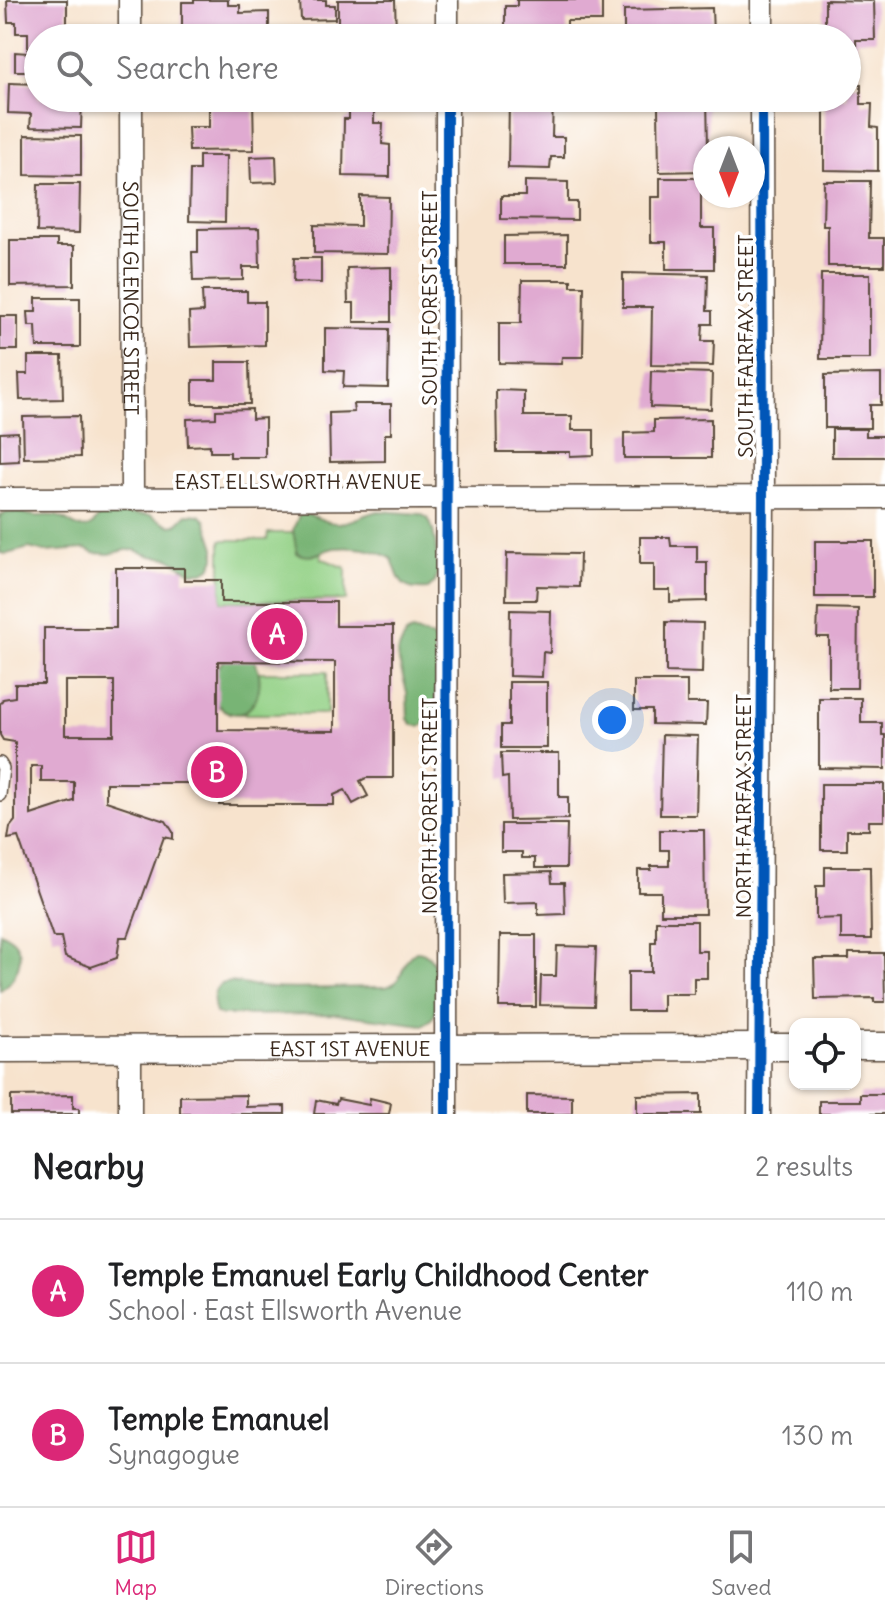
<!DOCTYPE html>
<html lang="en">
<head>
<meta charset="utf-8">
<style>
	:root { --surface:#fff; --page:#f2f2f2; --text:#202124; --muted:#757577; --line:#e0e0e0; --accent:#db2777 }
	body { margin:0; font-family:Delius,sans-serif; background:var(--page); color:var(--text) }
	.controls { position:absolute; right:24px; bottom:24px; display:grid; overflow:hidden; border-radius:16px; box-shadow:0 2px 6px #0004 }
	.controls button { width:72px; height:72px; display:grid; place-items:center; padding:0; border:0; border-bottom:2px solid var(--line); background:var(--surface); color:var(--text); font:40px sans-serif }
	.compass { position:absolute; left:693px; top:136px; width:72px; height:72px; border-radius:50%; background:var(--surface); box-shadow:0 2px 6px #0004; rotate:180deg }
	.you { position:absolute; left:612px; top:720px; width:28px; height:28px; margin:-20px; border:6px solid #fff; border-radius:50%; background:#1a73e8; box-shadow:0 0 0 12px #1a73e833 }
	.badge { display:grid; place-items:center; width:52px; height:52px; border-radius:50%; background:var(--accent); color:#fff; font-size:26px; font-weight:700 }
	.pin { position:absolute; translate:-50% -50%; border:4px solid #fff; box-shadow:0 2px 8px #0006 }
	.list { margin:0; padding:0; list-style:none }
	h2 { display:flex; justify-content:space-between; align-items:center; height:104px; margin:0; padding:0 32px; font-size:34px }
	h2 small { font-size:26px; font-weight:400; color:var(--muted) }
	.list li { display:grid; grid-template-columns:52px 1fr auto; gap:24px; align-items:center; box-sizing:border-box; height:144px; padding:0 32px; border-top:2px solid var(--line) }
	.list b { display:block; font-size:30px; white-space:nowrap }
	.list p { margin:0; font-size:26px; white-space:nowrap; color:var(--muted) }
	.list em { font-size:26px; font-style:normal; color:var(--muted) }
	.icon { flex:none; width:44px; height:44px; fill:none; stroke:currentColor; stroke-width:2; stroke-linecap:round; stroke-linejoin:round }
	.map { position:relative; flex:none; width:885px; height:1114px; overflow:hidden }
	.search { position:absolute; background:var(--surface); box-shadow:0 2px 6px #0004; left:24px; right:24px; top:24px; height:88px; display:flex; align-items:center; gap:20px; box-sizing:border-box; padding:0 28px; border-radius:44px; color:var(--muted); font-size:30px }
	.sheet { height:392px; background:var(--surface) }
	nav { display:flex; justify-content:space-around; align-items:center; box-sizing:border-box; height:112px; border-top:2px solid var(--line); background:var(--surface); font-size:22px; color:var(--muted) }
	nav a { display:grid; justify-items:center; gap:4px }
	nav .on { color:var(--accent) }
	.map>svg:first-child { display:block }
</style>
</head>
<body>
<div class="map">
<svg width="885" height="1114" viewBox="0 0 885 1114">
	<rect width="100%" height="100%" fill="#fff"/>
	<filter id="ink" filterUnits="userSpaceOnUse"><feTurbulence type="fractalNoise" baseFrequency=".0125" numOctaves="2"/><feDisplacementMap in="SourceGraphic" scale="16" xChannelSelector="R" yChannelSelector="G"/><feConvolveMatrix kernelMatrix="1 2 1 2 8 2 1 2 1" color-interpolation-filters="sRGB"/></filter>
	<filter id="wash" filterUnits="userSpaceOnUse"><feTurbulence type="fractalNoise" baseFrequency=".006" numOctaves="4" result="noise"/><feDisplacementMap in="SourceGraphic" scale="32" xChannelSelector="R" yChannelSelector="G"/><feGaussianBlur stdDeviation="1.8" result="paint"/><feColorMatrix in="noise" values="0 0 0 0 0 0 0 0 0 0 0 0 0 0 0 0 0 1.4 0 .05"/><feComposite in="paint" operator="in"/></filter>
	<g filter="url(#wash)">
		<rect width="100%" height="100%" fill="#f7e3cd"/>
		<!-- green -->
		<g fill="#95d288" stroke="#687e53" stroke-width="2">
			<path d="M268,533H300L324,540L321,558L346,568V600L221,602V540H267Z"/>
			<rect x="239" y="672" width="88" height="42"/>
		</g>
		<!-- forest -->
		<g fill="#78b474" stroke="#5a6f49" stroke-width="2">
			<path d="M113,508L130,514L150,515L171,526L176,525L187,514L200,515L206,521L215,548V558L210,568L203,572H191L169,558L151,556L135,550H126L109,554L94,553L85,549L45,552L29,548L7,554L0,553V515C14,509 23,515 37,516C46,516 53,514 62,518C70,522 75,528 84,528C98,528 95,511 113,508Z"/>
			<path d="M379,511L420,514C426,517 427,516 430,522C435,533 440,568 436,579C435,585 432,585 428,589C400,591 401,583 392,559C377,549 353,546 335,548C320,550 312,561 297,553L293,530L299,515C314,512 322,523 336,523C351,524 364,513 379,511Z"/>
			<path d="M412,631L431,637L436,642L438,676L434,714L428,721L421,726L413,725L408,719L407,692L397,654L406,634Z"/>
			<path d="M254,659C272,692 243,736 214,701L217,668L224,660Z"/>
			<path d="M0,932C6,935 13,938 16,944C26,959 14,983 0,990Z"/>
			<path d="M416,951C442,951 443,1001 433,1017C430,1021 428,1022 423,1025L338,1014L222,1015L216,1013C213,1004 211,989 222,984C231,980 244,985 253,986C295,992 343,986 386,987C408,980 398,962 416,951Z"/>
		</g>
		<g id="blocks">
			<!-- building -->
			<g fill="#e0aad1" fill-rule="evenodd">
				<path d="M7,0H67V38H38V71H15V52L28,53V33H16V22H8Z"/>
				<path d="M194,0H228V5H240V13L269,12V38H182V2H194Z"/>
				<path d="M300,0H326V5H335V19L301,20Z"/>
				<path d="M338,0H395L396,32L338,33Z"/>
				<path d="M517,0H602V21H567V38H505V6H517Z"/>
				<path d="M825,0L874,1L875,40H856L857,76L847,77V38H830V28H825Z"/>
				<path d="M712,8L713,35H704V38L624,37V10Z"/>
				<path d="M9,83L38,84V98L82,99L81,128L30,127L31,114L8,113Z"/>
				<path d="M847,85H861V104H872L871,127L878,128V171L824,170V104H829V98H847Z"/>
				<path d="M209,98H253L254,150L189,151L188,127H209Z"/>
				<path d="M509,98H553L552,137H564V157H551L550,169L508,168Z"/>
				<path d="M662,98H707L708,148H705V171L659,172L658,107H662Z"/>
				<path d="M349,103H374V123H383L382,144L390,145V177L343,176L344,119H349Z"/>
				<path d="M25,135L81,136V176L25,175Z"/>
				<path d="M199,156H226L225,222L189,221L190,170H199Z"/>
				<path d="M276,156L277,182L251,183L250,157Z"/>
				<path d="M660,178H701V228H714V269H666V242H651V197H660Z"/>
				<path d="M525,181L568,182V202H577V220L501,219V196H525Z"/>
				<path d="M824,181H870L869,238H884V266H828V226H823Z"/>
				<path d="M38,184H80L79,233L37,232Z"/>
				<path d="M360,196L389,197L388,254L314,253V225L360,226Z"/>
				<path d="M259,228L260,267H243V280L193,281L192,252H198V229Z"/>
				<path d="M567,235V264H504V236Z"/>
				<path d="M10,240H57V246H74V285L10,286Z"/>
				<path d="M294,258H321V283L293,282Z"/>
				<path d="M391,267V322H354V303H348L347,268Z"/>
				<path d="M623,273L708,275L707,311H712V324H703L702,341H714L713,366L651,365L652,307H623Z"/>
				<path d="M821,274H870V359H820Z"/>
				<path d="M522,280H571V286H584L583,357H562L561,364L499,363V323H521Z"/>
				<path d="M202,291H247V302H265V345L190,347L189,313L203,312Z"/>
				<path d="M36,298H80V347H37L36,326H29L28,312H36Z"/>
				<rect x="0" y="316" width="18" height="34"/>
				<path d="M325,328L389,329L388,388L343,387L344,371L325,370Z"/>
				<path d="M28,356H62L63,399L20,400L19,374H28Z"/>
				<path d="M216,362H249L250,404H193V380H216Z"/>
				<path d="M651,371L712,373L711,409L650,407Z"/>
				<path d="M881,374V405H870V428H825V375Z"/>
				<path d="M496,390L524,391V416H572V430H594V455L570,456V452H497Z"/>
				<path d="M353,404H391V434H385V461L330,462L329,413L354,412Z"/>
				<path d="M252,409V419L265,418V457H230V452H210V445L188,446L187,419L216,418V410Z"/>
				<path d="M79,416L80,457L24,458L23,417Z"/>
				<path d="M711,419V458H624V433L654,432V420Z"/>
				<path d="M832,429H866V436H885V457H832Z"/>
				<path d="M18,432L19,461L0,462V433Z"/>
				<path d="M640,537H670L671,546H697V562H707V601L670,602V590H654V564H640Z"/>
				<rect x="815" y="541" width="58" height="56"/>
				<path d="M507,553L580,554L579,587L537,586L536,600H506Z"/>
				<path d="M116,568H184V580H221V602H336V626H393V778H366L360,781L368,796L353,804L345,790L334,795V805H219V783H106V801L166,821L173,832V839L164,837L128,937H120L117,958L91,967L65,957L61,937H53L18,837L8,839L10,827L15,821V742L3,740L0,735V704L3,699L15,697V684H44V628H116ZM218,661L335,662V731L218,730ZM65,681H114V735H65ZM31,766H41V782H74V801L31,815Z"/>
				<path d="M818,608L858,609L857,688H829V637H817Z"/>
				<path d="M510,610L551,611L550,653L543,652L542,677L509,676Z"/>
				<path d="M666,622L703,623L702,673L666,672Z"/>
				<path d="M634,681H687V703H707L706,725L652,724V710H634Z"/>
				<path d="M509,682H547V748H501V725H509Z"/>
				<path d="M819,698H861V723H882V735H885V769L819,768Z"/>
				<path d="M662,735L698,736L696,815H660Z"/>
				<path d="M501,753H559V797H568V819L509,820L508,777L502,778Z"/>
				<path d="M821,784H884V821H869V830H847V850H821Z"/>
				<path d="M501,824H567L566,868H535V858H522V852H501Z"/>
				<path d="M660,830H704L705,914H661V892H638V870H651V866H669V850H660Z"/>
				<path d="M825,867H870L871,939H841V918L816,919V886H825Z"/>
				<path d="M551,872L552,883H564L565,914L538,915V902L503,903L502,873Z"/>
				<path d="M656,921H697V951H707V978H694V994H663V1011H628V972H651V942H656Z"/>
				<path d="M500,935H536V1007H499Z"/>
				<path d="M557,946L596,947L594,1006L540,1005L541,976H556Z"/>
				<path d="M849,953H884L885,1002H874V998L815,999L814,959H849Z"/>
				<path d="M701,1094V1114H637V1095Z"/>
				<path d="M860,1094H885V1114H819V1101H860Z"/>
				<path d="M73,1095V1108H79V1114H11V1096Z"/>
				<path d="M246,1095V1107L285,1106V1114H180V1096Z"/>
				<path d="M527,1095L572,1096V1114H527Z"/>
				<path d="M370,1098L391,1103L389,1114H314L316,1100L336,1104L338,1099L369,1105Z"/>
			</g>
		</g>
	</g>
	<g filter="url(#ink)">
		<use href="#blocks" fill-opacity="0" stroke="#574638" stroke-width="2"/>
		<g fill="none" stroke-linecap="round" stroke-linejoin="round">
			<!-- service casing -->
			<g stroke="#574638" stroke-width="14">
				<path id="service" d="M0,763L3,768L0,795"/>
			</g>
			<!-- minor casing -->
			<g stroke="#574638" stroke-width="25">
				<g id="minor">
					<path d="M130,0V38"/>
					<path d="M447,0V38"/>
					<path d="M762,0V38"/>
					<path id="s1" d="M131,98L132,499"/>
					<path d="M0,499L885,497"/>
					<path d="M130,1114V1048"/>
					<path d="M446,1114L447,98"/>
					<path d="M759,1114L763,498L762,98"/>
				</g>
			</g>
			<!-- tertiary casing -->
			<g stroke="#574638" stroke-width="29">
				<g id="tertiary">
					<path d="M855,1046H885"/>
					<path id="s2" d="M0,1049L795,1047"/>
				</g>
			</g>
			<!-- service -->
			<use href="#service" stroke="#fff" stroke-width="11"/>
			<!-- minor -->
			<use href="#minor" stroke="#fff" stroke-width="22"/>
			<!-- tertiary -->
			<use href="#tertiary" stroke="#fff" stroke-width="26"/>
			<!-- cycleway casing -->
			<g stroke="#fff" stroke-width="15">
				<g id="cycleway">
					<path d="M446,1114L447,98"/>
					<path d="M759,1114L763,498L762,98"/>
				</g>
			</g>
			<!-- cycleway -->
			<use href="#cycleway" stroke="#0057b8" stroke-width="10"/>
		</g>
	</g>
	<g text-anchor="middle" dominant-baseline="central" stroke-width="7" stroke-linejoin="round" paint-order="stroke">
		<!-- street labels -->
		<g font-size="20" fill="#3b2a1e" stroke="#fff">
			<text transform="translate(429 298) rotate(-90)">SOUTH FOREST STREET</text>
			<text stroke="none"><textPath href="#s1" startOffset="200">SOUTH GLENCOE STREET</textPath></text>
			<text transform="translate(745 346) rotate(-90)">SOUTH FAIRFAX STREET</text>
			<text x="298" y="481">EAST ELLSWORTH AVENUE</text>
			<text transform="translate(429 806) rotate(-90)">NORTH FOREST STREET</text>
			<text transform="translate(743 806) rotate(-90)">NORTH FAIRFAX STREET</text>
			<text stroke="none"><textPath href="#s2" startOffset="350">EAST 1ST AVENUE</textPath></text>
		</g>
	</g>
</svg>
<div class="controls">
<button><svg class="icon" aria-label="locate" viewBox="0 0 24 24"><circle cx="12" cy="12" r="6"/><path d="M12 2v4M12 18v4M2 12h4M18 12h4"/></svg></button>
</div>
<svg class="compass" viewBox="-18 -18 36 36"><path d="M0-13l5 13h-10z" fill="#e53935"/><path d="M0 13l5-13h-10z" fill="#757577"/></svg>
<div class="you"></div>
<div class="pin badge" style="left:277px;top:634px">A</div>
<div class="pin badge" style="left:217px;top:772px">B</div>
<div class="search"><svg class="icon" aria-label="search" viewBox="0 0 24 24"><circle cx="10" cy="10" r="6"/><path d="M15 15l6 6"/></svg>Search here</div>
</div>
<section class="sheet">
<h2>Nearby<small>2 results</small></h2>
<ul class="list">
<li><span class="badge">A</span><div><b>Temple Emanuel Early Childhood Center</b><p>School · East Ellsworth Avenue</p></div><em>110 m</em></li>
<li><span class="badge">B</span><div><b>Temple Emanuel</b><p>Synagogue</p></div><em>130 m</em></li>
</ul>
</section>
<nav>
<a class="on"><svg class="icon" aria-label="map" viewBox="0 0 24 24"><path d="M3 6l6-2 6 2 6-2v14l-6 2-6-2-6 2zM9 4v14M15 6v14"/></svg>Map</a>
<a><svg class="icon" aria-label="directions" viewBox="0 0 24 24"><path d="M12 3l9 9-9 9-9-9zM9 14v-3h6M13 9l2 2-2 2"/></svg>Directions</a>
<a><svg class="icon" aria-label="saved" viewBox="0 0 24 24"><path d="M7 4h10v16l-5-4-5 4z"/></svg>Saved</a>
</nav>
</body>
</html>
